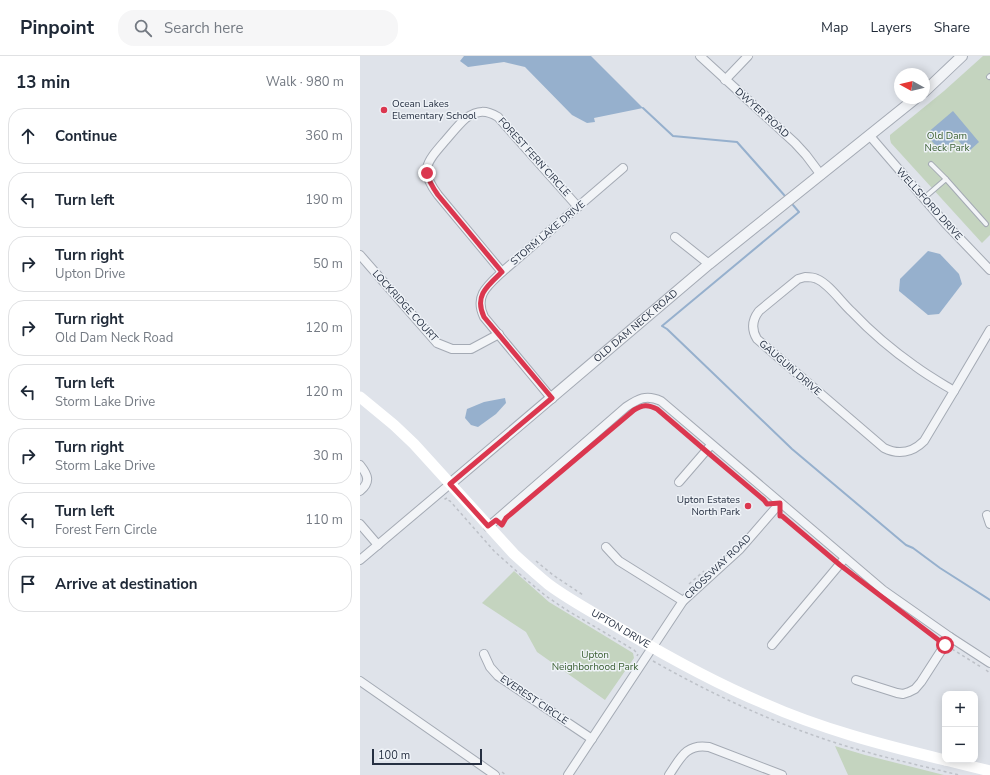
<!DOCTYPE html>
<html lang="en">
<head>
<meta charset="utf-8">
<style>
	:root { --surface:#fff; --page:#f6f6f7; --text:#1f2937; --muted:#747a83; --line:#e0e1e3 }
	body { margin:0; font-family:"Nunito Sans",sans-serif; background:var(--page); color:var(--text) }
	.controls { position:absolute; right:12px; bottom:12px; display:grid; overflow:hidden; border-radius:8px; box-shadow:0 2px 10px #0003 }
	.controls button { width:36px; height:36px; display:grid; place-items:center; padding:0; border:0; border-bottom:1px solid var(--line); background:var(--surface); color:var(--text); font:20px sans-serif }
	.compass { position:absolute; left:534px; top:12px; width:36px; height:36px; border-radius:50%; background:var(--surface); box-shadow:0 2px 10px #0003; rotate:278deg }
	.scale { position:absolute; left:12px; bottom:10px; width:110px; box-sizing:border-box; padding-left:4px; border:2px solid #263042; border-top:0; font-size:11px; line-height:14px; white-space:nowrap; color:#263042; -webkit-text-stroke:3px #eef2f7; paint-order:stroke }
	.stop { position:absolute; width:12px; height:12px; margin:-9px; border:3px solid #db374f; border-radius:50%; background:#fff }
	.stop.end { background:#db374f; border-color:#fff; box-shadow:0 1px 4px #0008 }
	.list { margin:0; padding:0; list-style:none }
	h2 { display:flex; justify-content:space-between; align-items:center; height:52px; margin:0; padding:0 16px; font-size:17px }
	h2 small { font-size:13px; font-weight:400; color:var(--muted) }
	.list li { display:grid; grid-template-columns:26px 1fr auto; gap:12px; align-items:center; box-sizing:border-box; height:56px; margin:0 8px 8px; padding:0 8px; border:1px solid var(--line); border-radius:16px }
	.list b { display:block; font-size:15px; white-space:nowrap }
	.list p { margin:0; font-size:13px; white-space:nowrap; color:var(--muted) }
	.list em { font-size:13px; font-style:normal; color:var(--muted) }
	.icon { flex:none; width:22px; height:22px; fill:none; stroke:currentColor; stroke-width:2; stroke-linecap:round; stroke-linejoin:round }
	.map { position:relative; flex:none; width:630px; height:719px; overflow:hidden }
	header { display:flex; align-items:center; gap:24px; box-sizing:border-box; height:56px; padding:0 20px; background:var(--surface); border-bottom:1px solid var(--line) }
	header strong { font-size:19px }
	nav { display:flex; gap:22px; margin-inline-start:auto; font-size:14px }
	.search { width:280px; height:36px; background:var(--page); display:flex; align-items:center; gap:10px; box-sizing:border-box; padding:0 14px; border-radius:16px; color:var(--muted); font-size:15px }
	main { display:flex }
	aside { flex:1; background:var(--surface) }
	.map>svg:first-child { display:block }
</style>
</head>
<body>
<header>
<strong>Pinpoint</strong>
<div class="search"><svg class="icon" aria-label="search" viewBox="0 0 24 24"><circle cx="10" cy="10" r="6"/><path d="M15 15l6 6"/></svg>Search here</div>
<nav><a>Map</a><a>Layers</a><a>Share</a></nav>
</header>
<main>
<aside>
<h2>13 min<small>Walk · 980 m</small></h2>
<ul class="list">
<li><svg class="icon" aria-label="ahead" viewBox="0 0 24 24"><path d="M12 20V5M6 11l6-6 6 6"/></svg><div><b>Continue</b></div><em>360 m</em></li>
<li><svg class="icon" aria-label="left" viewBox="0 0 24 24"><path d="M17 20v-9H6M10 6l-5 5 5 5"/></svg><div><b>Turn left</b></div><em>190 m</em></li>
<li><svg class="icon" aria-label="right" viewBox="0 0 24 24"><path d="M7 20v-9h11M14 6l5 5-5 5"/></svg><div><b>Turn right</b><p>Upton Drive</p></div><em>50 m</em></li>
<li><svg class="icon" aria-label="right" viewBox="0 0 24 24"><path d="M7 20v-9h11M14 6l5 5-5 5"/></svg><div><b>Turn right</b><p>Old Dam Neck Road</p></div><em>120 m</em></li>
<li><svg class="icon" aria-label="left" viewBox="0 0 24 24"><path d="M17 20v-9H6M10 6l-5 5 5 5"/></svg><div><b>Turn left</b><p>Storm Lake Drive</p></div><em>120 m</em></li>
<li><svg class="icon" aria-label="right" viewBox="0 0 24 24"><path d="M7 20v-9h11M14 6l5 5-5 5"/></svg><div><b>Turn right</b><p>Storm Lake Drive</p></div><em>30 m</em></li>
<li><svg class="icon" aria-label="left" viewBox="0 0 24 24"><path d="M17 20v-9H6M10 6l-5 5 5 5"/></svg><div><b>Turn left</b><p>Forest Fern Circle</p></div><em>110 m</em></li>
<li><svg class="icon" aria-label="arrive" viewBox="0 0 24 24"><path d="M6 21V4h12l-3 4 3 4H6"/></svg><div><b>Arrive at destination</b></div></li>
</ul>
</aside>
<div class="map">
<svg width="630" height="719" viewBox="0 0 630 719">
	<rect width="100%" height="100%" fill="#dfe3ea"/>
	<!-- green -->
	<g fill="#c4d4bf">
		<path d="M623,0H630V179L622,187L531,87L530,83V79L584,35Z"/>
		<path d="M154,515L189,546L273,597L274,602L245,644L177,596L166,576L122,547Z"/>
		<path d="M475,690L505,699L584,719H488Z"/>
	</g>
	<!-- water -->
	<g fill="#96b0cd">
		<path d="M104,0H231L283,52L234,62L235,66L227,67L212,59L165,11L144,6L108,11L100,5Z"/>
		<path d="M593,55L619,86L608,96L597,83L580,95L566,78Z"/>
		<path d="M568,195L580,198L599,218L602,228L579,258L568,259L539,235L540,223Z"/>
		<path d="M145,342L146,347L136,358L118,371L111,369L105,362L107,353L124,346Z"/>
	</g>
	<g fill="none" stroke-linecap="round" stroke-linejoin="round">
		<!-- stream -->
		<g stroke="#96b0cd" stroke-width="2">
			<path d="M283,52L313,80L377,86L425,140"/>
			<path d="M433,149L439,156L302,270L307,273L432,393L546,489L553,492L580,512L630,544"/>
		</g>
		<!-- service casing -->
		<g stroke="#a4aab4" stroke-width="6">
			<g id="service">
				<path d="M629,21L630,20"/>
				<path d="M571,108L586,123"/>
				<path d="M564,142L586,123L626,168"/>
			</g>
		</g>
		<!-- minor casing -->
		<g stroke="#a4aab4" stroke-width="10">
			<g id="minor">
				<path d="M340,0L435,87L446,99L461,119"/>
				<path d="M365,24L388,0"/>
				<path d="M510,80L585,167L630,214"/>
				<path d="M315,181L349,208"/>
				<path d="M0,199L77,287L92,293H111L139,278"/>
				<path d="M142,216L78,139C59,114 66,107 85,85C92,77 98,69 106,62C118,54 126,54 138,61L218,151"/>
				<path d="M445,221C449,221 453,221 457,223C469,228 482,247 492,256C511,276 532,294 555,310C567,319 581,327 594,335L564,385C552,397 538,399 524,392L397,283C391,273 392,264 399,255L438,223Z"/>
				<path d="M594,335L630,274"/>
				<path d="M192,343L124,261C114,240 127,230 142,216L263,112"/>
				<path d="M0,409C8,419 11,426 0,435"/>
				<path d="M319,426L351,389"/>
				<path d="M627,459L630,468"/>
				<path d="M0,468L18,489"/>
				<path d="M128,471L266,351C278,343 286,338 301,345L523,534L590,581L630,607"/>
				<path d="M246,491L259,505L323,545"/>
				<path d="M0,504L90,428"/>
				<path d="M412,589L485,502"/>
				<path d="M124,598L130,611L138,620L232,683"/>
				<path d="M496,624L537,637L543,638L549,636L555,633L561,626L590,581"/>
				<path d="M0,625L135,719"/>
				<path d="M208,719L323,545L380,493L420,447"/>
				<path d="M309,719C320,703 326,687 349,691L422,719"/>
			</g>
		</g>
		<!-- tertiary casing -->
		<g stroke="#a4aab4" stroke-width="12">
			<g id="tertiary">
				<path d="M564,36L602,0"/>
				<path id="s1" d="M90,428L349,208L556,42"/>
			</g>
		</g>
		<!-- path -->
		<g stroke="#bdc1c8" stroke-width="1.5" stroke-dasharray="3 3" stroke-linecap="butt">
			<path d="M291,350L297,353L341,391"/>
			<path d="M351,400L404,445L407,449L409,448"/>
			<path d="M87,442L85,443L90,445L134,495L163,521L186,540L205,553L274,594L278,598L277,600"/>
			<path d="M420,458V460H422L474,504"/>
			<path d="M176,505L193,519L223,539"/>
			<path d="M484,513L493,519"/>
			<path d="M329,528L344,515"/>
			<path d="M561,571L579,584"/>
			<path d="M592,593L621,611"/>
			<path d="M293,605C348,636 405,663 464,683C508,698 554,708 599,719"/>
			<path d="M626,614L630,617"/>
			<path d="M142,716L146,719"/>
		</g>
		<!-- service -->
		<use href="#service" stroke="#f2f4f7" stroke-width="4"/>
		<!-- minor -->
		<use href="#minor" stroke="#f2f4f7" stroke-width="8"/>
		<!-- tertiary -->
		<use href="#tertiary" stroke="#f2f4f7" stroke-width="10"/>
		<!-- secondary -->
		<g stroke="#fff" stroke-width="11">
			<path id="s2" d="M0,341L34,369L54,388L154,498C165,508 176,518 188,528C212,546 240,560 266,576C310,602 355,627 403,647C461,673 523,689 585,704"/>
			<path d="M585,704L630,715"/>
		</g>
	</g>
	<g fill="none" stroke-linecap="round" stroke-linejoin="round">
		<!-- route -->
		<path stroke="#db374f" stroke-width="5" d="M67,117C69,126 73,132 78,139L142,216C127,230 114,240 124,261L192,342L90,428L128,470L136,464L142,469L146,462L152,457L274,354C283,349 287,348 297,353L346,395L404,444L407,448L420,447V460H422L480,509L585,589"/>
	</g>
	<!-- markers -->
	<g fill="#db374f" stroke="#eef2f7" stroke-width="1.5">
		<circle cx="24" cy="54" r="4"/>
		<circle cx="388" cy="450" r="4"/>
	</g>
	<g text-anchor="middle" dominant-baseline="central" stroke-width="3" stroke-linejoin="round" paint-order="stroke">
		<!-- poi labels -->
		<g font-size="10" fill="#263042" stroke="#eef2f7" text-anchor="start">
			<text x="32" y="48">Ocean Lakes<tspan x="32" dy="12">Elementary School</tspan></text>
			<text x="380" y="444" text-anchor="end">Upton Estates<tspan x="380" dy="12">North Park</tspan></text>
		</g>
		<!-- street labels -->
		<g font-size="10" fill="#263042" stroke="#eef2f7">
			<text transform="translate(402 57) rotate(42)">DWYER ROAD</text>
			<text transform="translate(174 101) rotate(48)">FOREST FERN CIRCLE</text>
			<text transform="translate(569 148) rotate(48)">WELLSFORD DRIVE</text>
			<text transform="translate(188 177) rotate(-40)">STORM LAKE DRIVE</text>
			<text transform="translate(45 250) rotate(48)">LOCKRIDGE COURT</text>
			<text stroke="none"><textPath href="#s1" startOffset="244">OLD DAM NECK ROAD</textPath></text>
			<text transform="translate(430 312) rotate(41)">GAUGUIN DRIVE</text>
			<text transform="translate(358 511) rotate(-44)">CROSSWAY ROAD</text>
			<text stroke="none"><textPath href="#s2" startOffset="351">UPTON DRIVE</textPath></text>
			<text transform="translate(174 644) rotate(34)">EVEREST CIRCLE</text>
		</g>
		<!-- park labels -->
		<g font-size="10" fill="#3a5f32" stroke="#eef2f7">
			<text x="587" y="80">Old Dam<tspan x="587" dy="12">Neck Park</tspan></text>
			<text x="235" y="599">Upton<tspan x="235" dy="12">Neighborhood Park</tspan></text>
		</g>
	</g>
</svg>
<div class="controls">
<button>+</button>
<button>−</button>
</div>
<svg class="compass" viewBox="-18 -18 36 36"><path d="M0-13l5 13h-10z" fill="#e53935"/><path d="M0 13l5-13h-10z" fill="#747a83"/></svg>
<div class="scale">100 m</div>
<div class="stop" style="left:585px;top:589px"></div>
<div class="stop end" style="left:67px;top:117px"></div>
</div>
</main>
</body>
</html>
